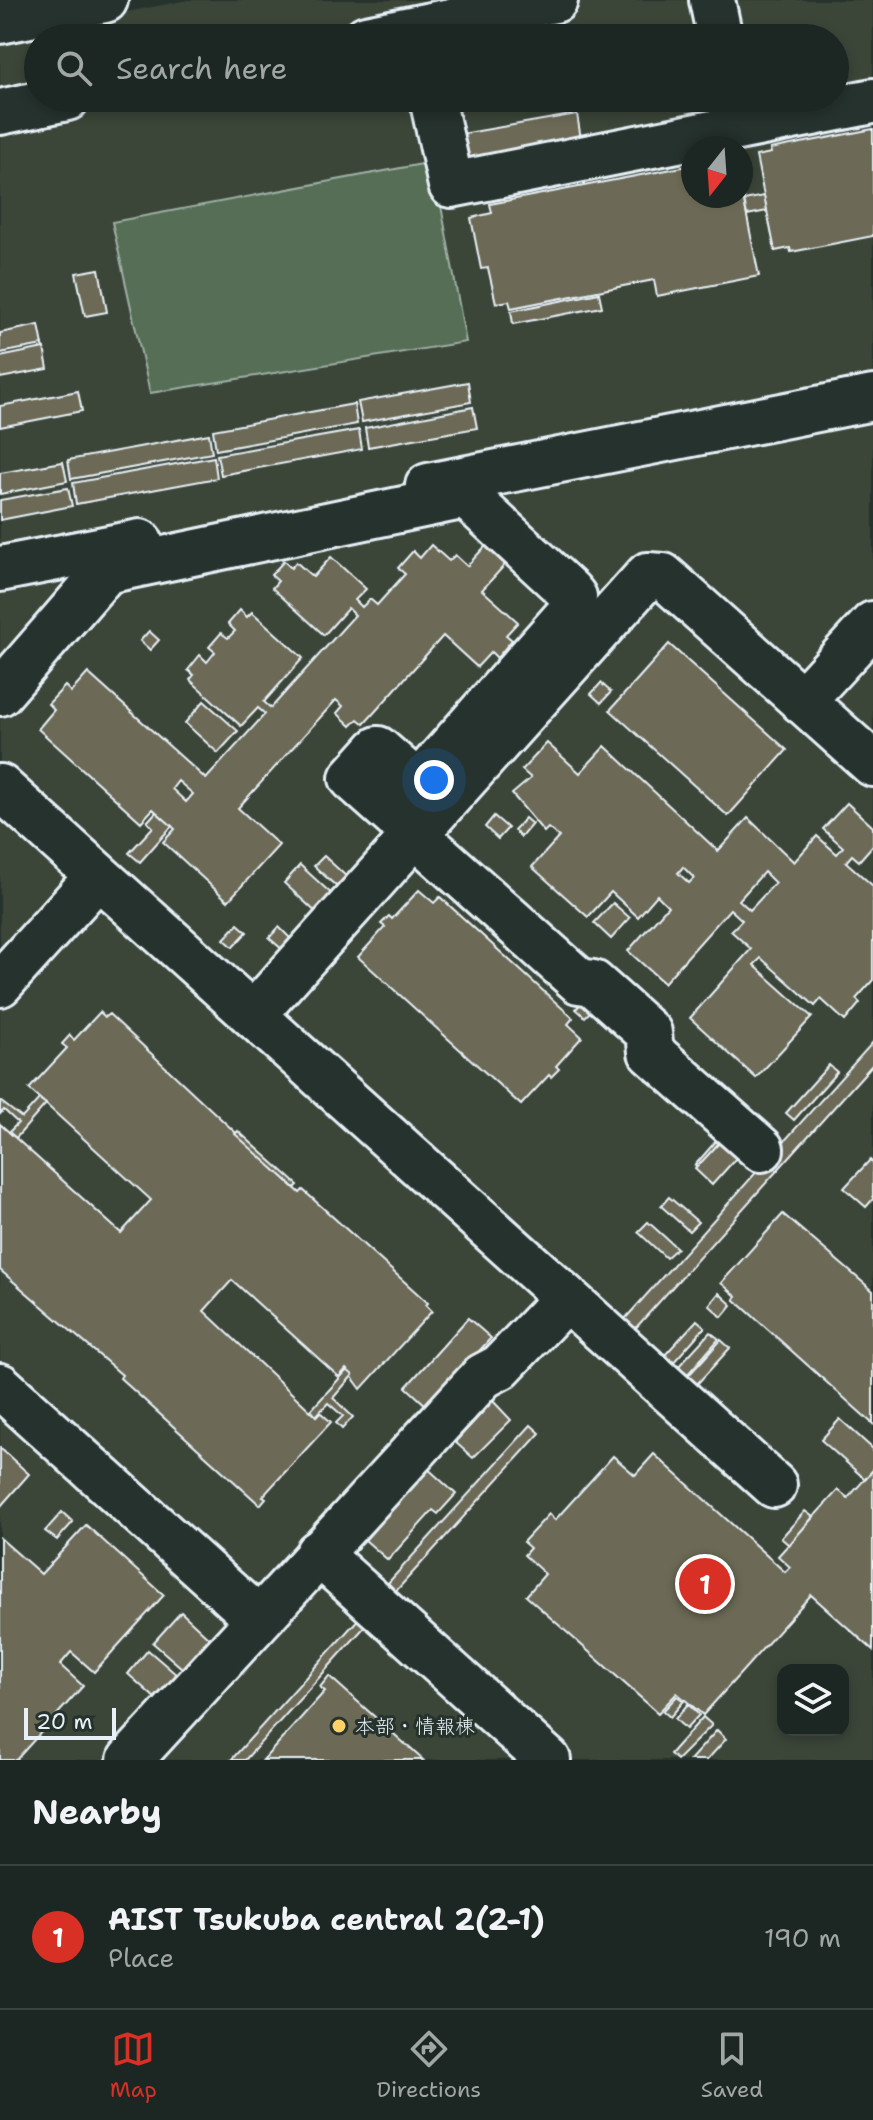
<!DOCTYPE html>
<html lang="en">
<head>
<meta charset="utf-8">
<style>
	:root { --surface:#1c2622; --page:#252e2a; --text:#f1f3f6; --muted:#a0a5a5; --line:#3a4340; --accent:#d93025 }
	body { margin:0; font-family:"Shantell Sans","Klee One",sans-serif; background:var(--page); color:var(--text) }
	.controls { position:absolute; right:24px; bottom:24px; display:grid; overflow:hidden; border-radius:16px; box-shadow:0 4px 12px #0003 }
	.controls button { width:72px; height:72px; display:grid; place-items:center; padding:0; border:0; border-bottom:2px solid var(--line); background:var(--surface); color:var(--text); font:40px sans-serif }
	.compass { position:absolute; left:681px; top:136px; width:72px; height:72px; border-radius:50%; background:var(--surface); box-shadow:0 4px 12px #0003; rotate:197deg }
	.scale { position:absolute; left:24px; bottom:20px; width:92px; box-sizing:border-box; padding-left:8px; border:4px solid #e8f1f8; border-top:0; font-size:22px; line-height:28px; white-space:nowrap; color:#e8f1f8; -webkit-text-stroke:6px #26332d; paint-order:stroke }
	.you { position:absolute; left:434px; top:780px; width:28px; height:28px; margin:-20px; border:6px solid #fff; border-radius:50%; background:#1a73e8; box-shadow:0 0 0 12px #1a73e833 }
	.badge { display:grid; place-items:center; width:52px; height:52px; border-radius:50%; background:var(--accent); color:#fff; font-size:26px; font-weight:700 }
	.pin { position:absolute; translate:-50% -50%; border:4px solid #fff; box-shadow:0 2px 8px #0006 }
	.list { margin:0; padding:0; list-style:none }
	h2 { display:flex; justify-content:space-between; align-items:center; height:104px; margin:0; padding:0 32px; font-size:34px }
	h2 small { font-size:26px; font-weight:400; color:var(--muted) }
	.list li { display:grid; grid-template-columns:52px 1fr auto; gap:24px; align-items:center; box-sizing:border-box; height:144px; padding:0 32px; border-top:2px solid var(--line) }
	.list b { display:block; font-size:30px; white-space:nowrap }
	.list p { margin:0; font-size:26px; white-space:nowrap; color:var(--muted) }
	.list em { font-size:26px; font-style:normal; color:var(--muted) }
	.icon { flex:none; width:44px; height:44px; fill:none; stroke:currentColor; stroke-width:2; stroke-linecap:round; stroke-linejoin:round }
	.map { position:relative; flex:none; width:873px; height:1760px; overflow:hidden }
	.search { position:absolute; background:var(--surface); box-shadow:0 4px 12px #0003; left:24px; right:24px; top:24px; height:88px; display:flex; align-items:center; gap:20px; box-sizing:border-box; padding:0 28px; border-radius:44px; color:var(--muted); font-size:30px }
	.sheet { height:248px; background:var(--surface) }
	nav { display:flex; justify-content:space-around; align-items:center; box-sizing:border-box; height:112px; border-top:2px solid var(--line); background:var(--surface); font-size:22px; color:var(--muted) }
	nav a { display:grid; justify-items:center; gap:4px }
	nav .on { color:var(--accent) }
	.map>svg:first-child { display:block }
</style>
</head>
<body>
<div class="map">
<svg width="873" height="1760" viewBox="0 0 873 1760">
	<rect width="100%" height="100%" fill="#26332d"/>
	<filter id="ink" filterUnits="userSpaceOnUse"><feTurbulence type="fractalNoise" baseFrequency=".0125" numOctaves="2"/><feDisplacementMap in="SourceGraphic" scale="16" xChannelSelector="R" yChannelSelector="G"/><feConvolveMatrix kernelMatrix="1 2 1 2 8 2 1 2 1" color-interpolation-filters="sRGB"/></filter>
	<g filter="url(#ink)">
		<!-- built -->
		<path fill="#3b4439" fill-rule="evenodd" d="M188,0H873V1760H0V37ZM38,38H835V98H38ZM693,148H741V196H693ZM783,1670H843V1730H783Z"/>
		<!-- green -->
		<path fill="#556e55" stroke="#9eb0a6" stroke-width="2" d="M433,162L466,342L150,393L112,222Z"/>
		<!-- building -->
		<g fill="#6c6a56" stroke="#e8f1f8" stroke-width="2" fill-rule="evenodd">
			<path d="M577,114L581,139L465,159L461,134Z"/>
			<path d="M873,129V236L791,252L790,248L775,251L756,156L771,153L770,149Z"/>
			<path d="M693,165V196H741V187L759,276L657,296L654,280L511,308L509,301L496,303L488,268L481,269L471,218L492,213L490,204Z"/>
			<path d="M764,196L767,211L747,215L744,200Z"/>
			<path d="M99,269L107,312L85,316L76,273Z"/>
			<path d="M599,293L602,307L513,324L511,311Z"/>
			<path d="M39,325L43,345L0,353V333Z"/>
			<path d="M44,348L48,369L0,378V357Z"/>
			<path d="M468,382L471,402L362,422L358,402Z"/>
			<path d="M78,391L82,411L0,427V406Z"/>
			<path d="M354,404L357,424L216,450L213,430Z"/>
			<path d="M473,407L477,428L368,447L365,428Z"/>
			<path d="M359,430L362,449L221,475L217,455Z"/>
			<path d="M209,434L212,453L71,479L68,460Z"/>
			<path d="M214,457L217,478L76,504L73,483Z"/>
			<path d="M63,462L67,481L0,494V473Z"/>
			<path d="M68,488L72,506L0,520V500Z"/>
			<path d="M492,539L512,557L482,590L518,622L506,635L512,640L497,658L491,652L477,667L443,636L364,724L358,719L351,726L337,713L343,706L336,700L238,808L279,845L228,901L163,842L175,829L153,809L141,822L38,729L54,710L48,704L65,686L71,692L88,673L206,779L265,714L258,708L241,726L190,680L194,675L188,670L200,655L207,662L215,652L209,647L221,633L228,638L235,631L228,624L240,610L247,617L252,612L303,658L264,702L271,708L355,615L348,608L324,635L272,588L278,581L271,575L284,561L291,568L296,562L313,577L331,557L366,589L355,600L362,607L370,599L377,605L405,574L398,568L413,551L420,558L431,545L449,561L455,555L467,566ZM178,781L193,794L186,802L172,789Z"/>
			<path d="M149,631L159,640L150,650L140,641Z"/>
			<path d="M669,644L787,750L728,816L610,710Z"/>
			<path d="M601,683L611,692L601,703L591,694Z"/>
			<path d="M204,701L238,731L218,753L185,723Z"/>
			<path d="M547,743L580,773L605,746L718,851L748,818L794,862L817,836L837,854L843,847L823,829L847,803L873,827V845L859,861L852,855L846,862L873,886V980L856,999L860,1003L845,1021L821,999L815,1006L761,958L754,965L812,1017L756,1078L690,1018L751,949L731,931L742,920L730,909L664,983L628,951L668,906L657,895L638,917L611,892L588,917L532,867L559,837L548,828L544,832L512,794L531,778L522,770ZM683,867L694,878L689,883L678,873ZM764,872L775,883L750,910L739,900Z"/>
			<path d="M156,812L172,826L140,862L129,853L153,827L147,822Z"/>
			<path d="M494,816L508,828L498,839L485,827Z"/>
			<path d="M525,818L532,824L521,837L514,830Z"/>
			<path d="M324,856L347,877L337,887L314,866Z"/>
			<path d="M300,865L335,897L319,915L284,883Z"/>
			<path d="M419,890L434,903L440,897L573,1018L568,1024L582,1037L556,1066L559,1069L551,1077L549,1075L521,1105L358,957L385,927L381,924L389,916L392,919Z"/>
			<path d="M613,903L630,918L611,939L594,923Z"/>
			<path d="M238,924L247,932L233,947L224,939Z"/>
			<path d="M279,927L292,940L283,950L269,938Z"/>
			<path d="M584,1000L593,1009L585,1017L576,1009Z"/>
			<path d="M100,1012L105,1017L109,1014L300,1193L303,1190L428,1303L426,1305L432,1311L361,1389L346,1369L339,1377L232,1280L204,1311L316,1416L321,1413L331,1422L263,1496L266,1498L260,1505L120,1378L122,1375L0,1270V1124L121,1233L151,1200L29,1089L67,1048L62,1044L70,1035L74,1040Z"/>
			<path d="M873,1042V1064L633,1331L623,1321Z"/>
			<path d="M829,1065L837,1072L794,1120L786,1113Z"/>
			<path d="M39,1099L46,1104L16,1138L9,1132L18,1123L4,1110L0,1114V1101L22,1118Z"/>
			<path d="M238,1131L298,1185L295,1188L235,1134Z"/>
			<path d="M717,1140L719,1143L698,1167L695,1165Z"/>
			<path d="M721,1141L738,1156L712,1185L695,1169Z"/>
			<path d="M870,1160L873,1163V1199L866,1207L844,1188Z"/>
			<path d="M669,1197L698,1222L689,1231L661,1206Z"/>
			<path d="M783,1214L873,1291V1424L734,1299L736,1296L721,1283Z"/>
			<path d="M648,1222L677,1248L666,1258L638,1232Z"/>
			<path d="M719,1293L732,1305L722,1317L709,1305Z"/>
			<path d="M468,1318L491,1338L428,1407L406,1387Z"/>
			<path d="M697,1320L705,1327L672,1364L664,1356Z"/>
			<path d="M710,1332L719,1339L687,1375L678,1367Z"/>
			<path d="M721,1340L730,1348L697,1384L688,1376Z"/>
			<path d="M347,1370L353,1375L333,1398L353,1417L342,1429L336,1423L343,1416L328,1403L316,1416L311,1410Z"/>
			<path d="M493,1401L511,1420L473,1458L455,1442Z"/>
			<path d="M840,1419L873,1449V1470L865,1479L821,1440Z"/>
			<path d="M531,1425L540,1433L396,1591L388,1583Z"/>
			<path d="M0,1448L29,1474L0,1507Z"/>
			<path d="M654,1454L785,1572L790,1567L778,1556L838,1490L848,1498L873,1470V1650L811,1595L703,1715L677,1693L658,1713L526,1596L545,1574L524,1555L530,1548L523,1542L549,1514L555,1520L613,1456L635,1475Z"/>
			<path d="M425,1466L456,1494L438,1514L433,1510L388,1560L365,1540L375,1529L371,1526Z"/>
			<path d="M805,1511L813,1517L789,1545L781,1538Z"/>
			<path d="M62,1512L73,1522L57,1540L45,1531Z"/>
			<path d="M86,1525L164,1595L94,1672L71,1652L60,1665L83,1686L16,1760H0V1538L41,1574Z"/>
			<path d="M181,1612L209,1638L182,1668L153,1643Z"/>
			<path d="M362,1615L369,1622L245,1760H231Z"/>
			<path d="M148,1650L177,1675L156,1699L128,1674Z"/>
			<path d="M329,1676L423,1760H263L325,1691L320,1687Z"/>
			<path d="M677,1696L684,1701L670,1717L663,1711Z"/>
			<path d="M688,1704L699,1715L686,1729L675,1719Z"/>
			<path d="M703,1717L712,1725L677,1760L670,1754Z"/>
			<path d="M717,1730L726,1739L707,1760H690Z"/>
		</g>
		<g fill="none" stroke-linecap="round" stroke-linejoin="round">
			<!-- minor casing -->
			<g stroke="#e8f1f8" stroke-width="50">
				<g id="minor">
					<path d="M712,0L720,38"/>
					<path d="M0,21L105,0"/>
					<path d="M366,38L555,0"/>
					<path d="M432,98L451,185L873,101"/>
					<path d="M0,112L67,98"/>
					<path d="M428,486L873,398"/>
					<path d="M0,569L140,542"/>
					<path d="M0,693L106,571L466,496L570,592L574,597L573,609L418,784L378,749L352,778L579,981L593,983L649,1033L651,1052L761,1149"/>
					<path d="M802,701L873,624"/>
					<path d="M0,787L774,1485"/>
					<path d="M0,984L98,876"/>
					<path d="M253,1015L648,575L663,576L671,583L873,764"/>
					<path d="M0,1386L258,1619"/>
					<path d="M318,1553L548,1760"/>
					<path d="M130,1760L483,1376L500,1367L566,1298"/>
				</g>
			</g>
			<!-- minor -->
			<use href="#minor" stroke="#26332d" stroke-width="44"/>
		</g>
	</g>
	<!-- markers -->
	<circle fill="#ffd166" stroke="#26332d" stroke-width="3" cx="339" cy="1726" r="8"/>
	<g text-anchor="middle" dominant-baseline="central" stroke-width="6" stroke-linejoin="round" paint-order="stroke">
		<!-- poi labels -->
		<g font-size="20" fill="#e8f1f8" stroke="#26332d" text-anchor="start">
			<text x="355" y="1726">本部・情報棟</text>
		</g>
	</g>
</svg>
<div class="controls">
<button><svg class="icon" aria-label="layers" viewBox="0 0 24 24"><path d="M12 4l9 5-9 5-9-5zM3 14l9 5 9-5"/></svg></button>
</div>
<svg class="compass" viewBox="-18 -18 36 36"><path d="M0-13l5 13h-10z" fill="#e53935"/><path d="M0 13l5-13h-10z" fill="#a0a5a5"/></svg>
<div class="scale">20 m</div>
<div class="you"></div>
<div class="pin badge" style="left:705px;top:1584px">1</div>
<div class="search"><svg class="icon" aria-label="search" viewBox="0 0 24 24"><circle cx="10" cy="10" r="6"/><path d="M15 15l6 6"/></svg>Search here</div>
</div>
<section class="sheet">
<h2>Nearby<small></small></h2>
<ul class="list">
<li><span class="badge">1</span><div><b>AIST Tsukuba central 2(2-1)</b><p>Place</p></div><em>190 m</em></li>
</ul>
</section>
<nav>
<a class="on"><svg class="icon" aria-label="map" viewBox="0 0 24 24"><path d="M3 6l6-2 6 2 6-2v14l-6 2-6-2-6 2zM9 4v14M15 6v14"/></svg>Map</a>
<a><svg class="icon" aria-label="directions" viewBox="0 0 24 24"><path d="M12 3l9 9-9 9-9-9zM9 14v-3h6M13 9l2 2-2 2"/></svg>Directions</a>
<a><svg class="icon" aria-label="saved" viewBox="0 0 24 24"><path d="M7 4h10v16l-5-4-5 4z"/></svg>Saved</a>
</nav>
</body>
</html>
